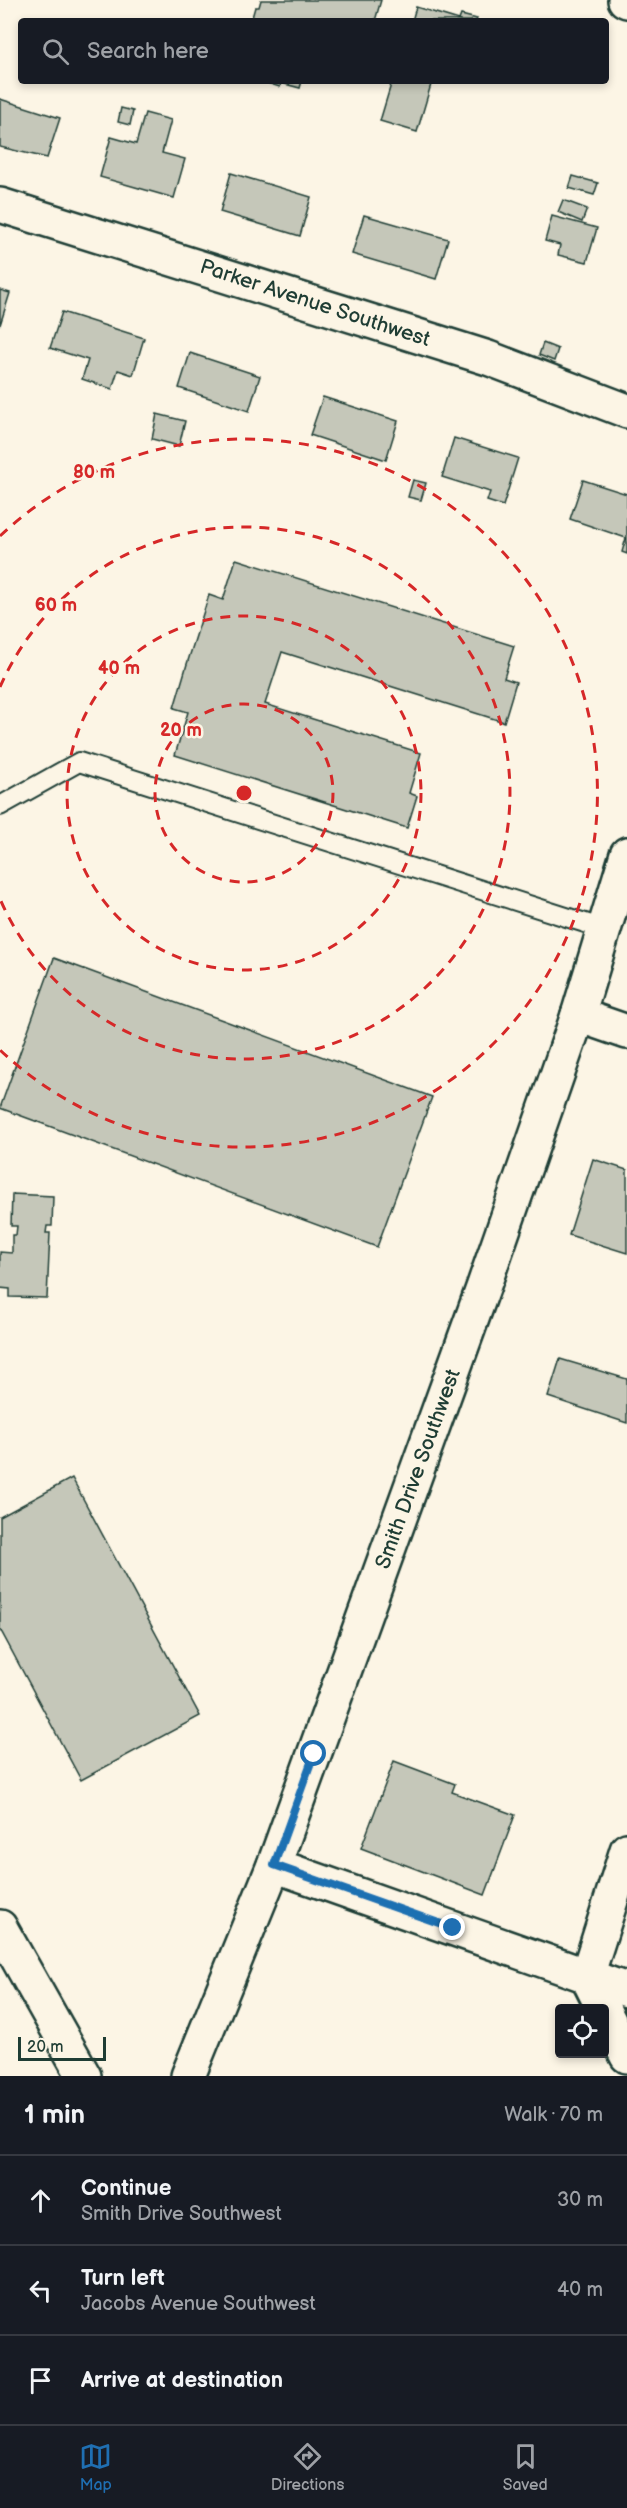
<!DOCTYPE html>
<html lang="en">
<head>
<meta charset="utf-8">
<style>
	:root { --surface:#171b24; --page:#242831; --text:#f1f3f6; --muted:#9ea1a6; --line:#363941; --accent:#1f6fb2 }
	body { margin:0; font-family:"Balsamiq Sans",sans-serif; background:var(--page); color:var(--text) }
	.controls { position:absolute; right:18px; bottom:18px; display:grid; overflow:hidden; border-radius:6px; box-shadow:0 3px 9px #0003 }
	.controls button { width:54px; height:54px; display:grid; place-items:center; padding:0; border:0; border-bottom:2px solid var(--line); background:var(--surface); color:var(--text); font:30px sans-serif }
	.scale { position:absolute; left:18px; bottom:15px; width:88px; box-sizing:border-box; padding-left:6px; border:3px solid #1f3d34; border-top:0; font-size:16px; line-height:21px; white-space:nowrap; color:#1f3d34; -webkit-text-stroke:4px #fcf5e5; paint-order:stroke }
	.stop { position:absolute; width:18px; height:18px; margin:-14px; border:4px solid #1f6fb2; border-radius:50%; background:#fff }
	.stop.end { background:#1f6fb2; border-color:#fff; box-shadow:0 2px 6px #0008 }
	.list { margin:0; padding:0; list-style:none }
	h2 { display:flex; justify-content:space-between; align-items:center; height:78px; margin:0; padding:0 24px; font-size:26px }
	h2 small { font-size:20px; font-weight:400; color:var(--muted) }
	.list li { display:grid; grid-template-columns:39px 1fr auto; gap:18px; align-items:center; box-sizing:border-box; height:90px; padding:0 24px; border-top:2px solid var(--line) }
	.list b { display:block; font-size:22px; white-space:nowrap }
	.list p { margin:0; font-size:20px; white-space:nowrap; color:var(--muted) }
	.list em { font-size:20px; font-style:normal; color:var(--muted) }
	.icon { flex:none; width:33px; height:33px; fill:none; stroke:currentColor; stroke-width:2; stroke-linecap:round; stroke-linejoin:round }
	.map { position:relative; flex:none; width:627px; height:2076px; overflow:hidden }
	.search { position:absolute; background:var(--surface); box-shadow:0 3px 9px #0003; left:18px; right:18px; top:18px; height:66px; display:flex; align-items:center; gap:15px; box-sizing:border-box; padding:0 21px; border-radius:6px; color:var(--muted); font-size:22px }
	.sheet { height:348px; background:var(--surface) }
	nav { display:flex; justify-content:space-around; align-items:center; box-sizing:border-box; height:84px; border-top:2px solid var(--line); background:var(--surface); font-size:16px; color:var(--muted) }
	nav a { display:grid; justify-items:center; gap:3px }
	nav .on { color:var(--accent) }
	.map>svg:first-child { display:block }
</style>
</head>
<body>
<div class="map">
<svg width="627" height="2076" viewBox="0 0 627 2076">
	<rect width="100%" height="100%" fill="#fcf5e5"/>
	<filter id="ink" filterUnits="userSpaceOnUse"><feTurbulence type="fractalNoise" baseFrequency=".0167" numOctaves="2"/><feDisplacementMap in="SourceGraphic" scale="12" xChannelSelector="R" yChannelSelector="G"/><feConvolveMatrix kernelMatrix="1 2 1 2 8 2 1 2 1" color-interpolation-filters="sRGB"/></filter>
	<g filter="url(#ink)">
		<!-- building -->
		<g fill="#c5c7b9" stroke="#1f3d34" stroke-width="1.5">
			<path d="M261,0H381L375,21H251L255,7H259Z"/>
			<path d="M416,7L459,20L461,15L477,19L476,21H412Z"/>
			<path d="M261,81H302L300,88L281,83L280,87Z"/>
			<path d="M392,81H432L417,132L380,121Z"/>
			<path d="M0,99L60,118L47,158L0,147Z"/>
			<path d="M121,108L133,111L130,125L118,122Z"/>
			<path d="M145,113L171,120L162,153L185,159L174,198L100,177L111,137L136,144Z"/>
			<path d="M231,173L311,197L300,236L220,212Z"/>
			<path d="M573,176L598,183L594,195L569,188Z"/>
			<path d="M563,200L587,209L582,222L558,212Z"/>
			<path d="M364,215L448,239L436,279L352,254Z"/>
			<path d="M552,216L597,228L587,262L558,255L560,245L545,241Z"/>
			<path d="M0,290L10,293L0,325Z"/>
			<path d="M62,312L144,338L133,375L118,370L112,389L82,379L88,360L50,348Z"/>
			<path d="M543,343L558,349L554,361L539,355Z"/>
			<path d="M190,353L260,376L249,411L179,388Z"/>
			<path d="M323,397L398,421L386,460L310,435Z"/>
			<path d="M157,414L185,421L179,446L152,439Z"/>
			<path d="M454,438L518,458L503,506L487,501L490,492L442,477Z"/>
			<path d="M413,480L426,483L421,500L408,497Z"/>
			<path d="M583,480L627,494V554L622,552L626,538L570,519Z"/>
			<path d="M236,559L514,646L504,678L516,682L504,722L282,652L265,704L421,753L409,793L417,796L407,828L175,755L188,712L174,708L187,664L209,595L223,600Z"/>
			<path d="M54,958L432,1097L377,1247L0,1108Z"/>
			<path d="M593,1159L627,1170V1253L569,1235Z"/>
			<path d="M12,1194L53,1196L52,1226H47L46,1233H50L47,1298L10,1297V1289L0,1288V1252L12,1253V1235H16L17,1226H11Z"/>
			<path d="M560,1359L627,1379V1423L548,1397Z"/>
			<path d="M72,1478L200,1716L81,1780L0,1629V1517Z"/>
			<path d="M394,1761L455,1784L452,1792L515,1815L485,1895L361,1848Z"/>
		</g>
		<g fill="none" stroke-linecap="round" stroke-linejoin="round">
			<!-- lane casing -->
			<g stroke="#1f3d34" stroke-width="22">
				<path id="lane" d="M0,806L79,762L604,929"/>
			</g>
			<!-- street casing -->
			<g stroke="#1f3d34" stroke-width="38">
				<g id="street">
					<path d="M625,0L627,1"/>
					<path d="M0,205L488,358L627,411"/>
					<path d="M578,1015L627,1032"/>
					<path d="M274,1865L627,1990"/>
					<path d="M603,2008L587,1976L627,1850"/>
					<path d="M604,2011L627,2056"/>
				</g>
			</g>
			<!-- secondary casing -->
			<g stroke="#1f3d34" stroke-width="38">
				<path id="secondary" d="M188,2076L274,1865L483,1288L578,1015L627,854"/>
			</g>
			<!-- primary casing -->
			<g stroke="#1f3d34" stroke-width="38">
				<path id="primary" d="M0,1927L84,2076"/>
			</g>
			<!-- lane -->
			<use href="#lane" stroke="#fcf5e5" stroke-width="18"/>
			<!-- street -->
			<use href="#street" stroke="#fcf5e5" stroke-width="33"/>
			<!-- secondary -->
			<use href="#secondary" stroke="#fcf5e5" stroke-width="33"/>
			<!-- primary -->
			<use href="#primary" stroke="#fcf5e5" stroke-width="33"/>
		</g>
	</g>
	<g fill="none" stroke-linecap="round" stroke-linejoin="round" filter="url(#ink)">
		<!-- route -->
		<path stroke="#1f6fb2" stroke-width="8" d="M314,1754L274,1865L453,1928"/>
	</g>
	<!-- distance rings -->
	<g fill="none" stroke="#d62828" stroke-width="3" stroke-dasharray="10 8">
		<circle cx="244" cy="793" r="89"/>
		<circle cx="244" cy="793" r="177"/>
		<path d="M0 687A266 266 0 1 1 0 899"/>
		<path d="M0 536A354 354 0 1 1 0 1050"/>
	</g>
	<g text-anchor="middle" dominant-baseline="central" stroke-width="5" stroke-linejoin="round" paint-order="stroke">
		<!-- street labels -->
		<g font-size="21" fill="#1f3d34" stroke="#fcf5e5">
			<text transform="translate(315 303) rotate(18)">Parker Avenue Southwest</text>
			<text transform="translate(418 1469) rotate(-70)">Smith Drive Southwest</text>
		</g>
	</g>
	<circle cx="244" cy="793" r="9" fill="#d62828" stroke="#fcf5e5" stroke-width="3"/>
	<g font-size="18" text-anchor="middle" font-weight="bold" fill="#d62828" stroke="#fcf5e5" stroke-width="5" stroke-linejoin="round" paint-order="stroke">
		<text x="94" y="478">80 m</text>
		<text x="56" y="611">60 m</text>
		<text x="119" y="674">40 m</text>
		<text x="181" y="736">20 m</text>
	</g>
</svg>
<div class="controls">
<button><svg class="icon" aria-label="locate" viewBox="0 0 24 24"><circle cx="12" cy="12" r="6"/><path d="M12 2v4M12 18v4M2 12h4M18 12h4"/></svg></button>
</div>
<div class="scale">20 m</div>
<div class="stop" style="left:314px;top:1754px"></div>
<div class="stop end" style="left:453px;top:1928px"></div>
<div class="search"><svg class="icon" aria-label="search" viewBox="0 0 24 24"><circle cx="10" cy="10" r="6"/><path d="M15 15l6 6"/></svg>Search here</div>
</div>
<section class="sheet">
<h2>1 min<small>Walk · 70 m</small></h2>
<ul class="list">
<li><svg class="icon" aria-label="ahead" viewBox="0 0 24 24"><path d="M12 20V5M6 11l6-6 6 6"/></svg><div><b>Continue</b><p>Smith Drive Southwest</p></div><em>30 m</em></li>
<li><svg class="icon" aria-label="left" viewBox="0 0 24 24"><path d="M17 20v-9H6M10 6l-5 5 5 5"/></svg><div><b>Turn left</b><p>Jacobs Avenue Southwest</p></div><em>40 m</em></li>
<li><svg class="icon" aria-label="arrive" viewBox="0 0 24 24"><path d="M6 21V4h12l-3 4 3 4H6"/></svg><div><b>Arrive at destination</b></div></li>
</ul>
</section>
<nav>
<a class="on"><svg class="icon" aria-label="map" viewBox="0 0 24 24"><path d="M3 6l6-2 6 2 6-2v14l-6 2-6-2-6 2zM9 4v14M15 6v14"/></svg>Map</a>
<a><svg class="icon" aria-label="directions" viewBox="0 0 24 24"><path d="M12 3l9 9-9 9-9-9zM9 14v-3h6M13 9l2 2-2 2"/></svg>Directions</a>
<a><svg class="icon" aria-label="saved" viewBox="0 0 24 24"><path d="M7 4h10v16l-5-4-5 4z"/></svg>Saved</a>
</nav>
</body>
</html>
